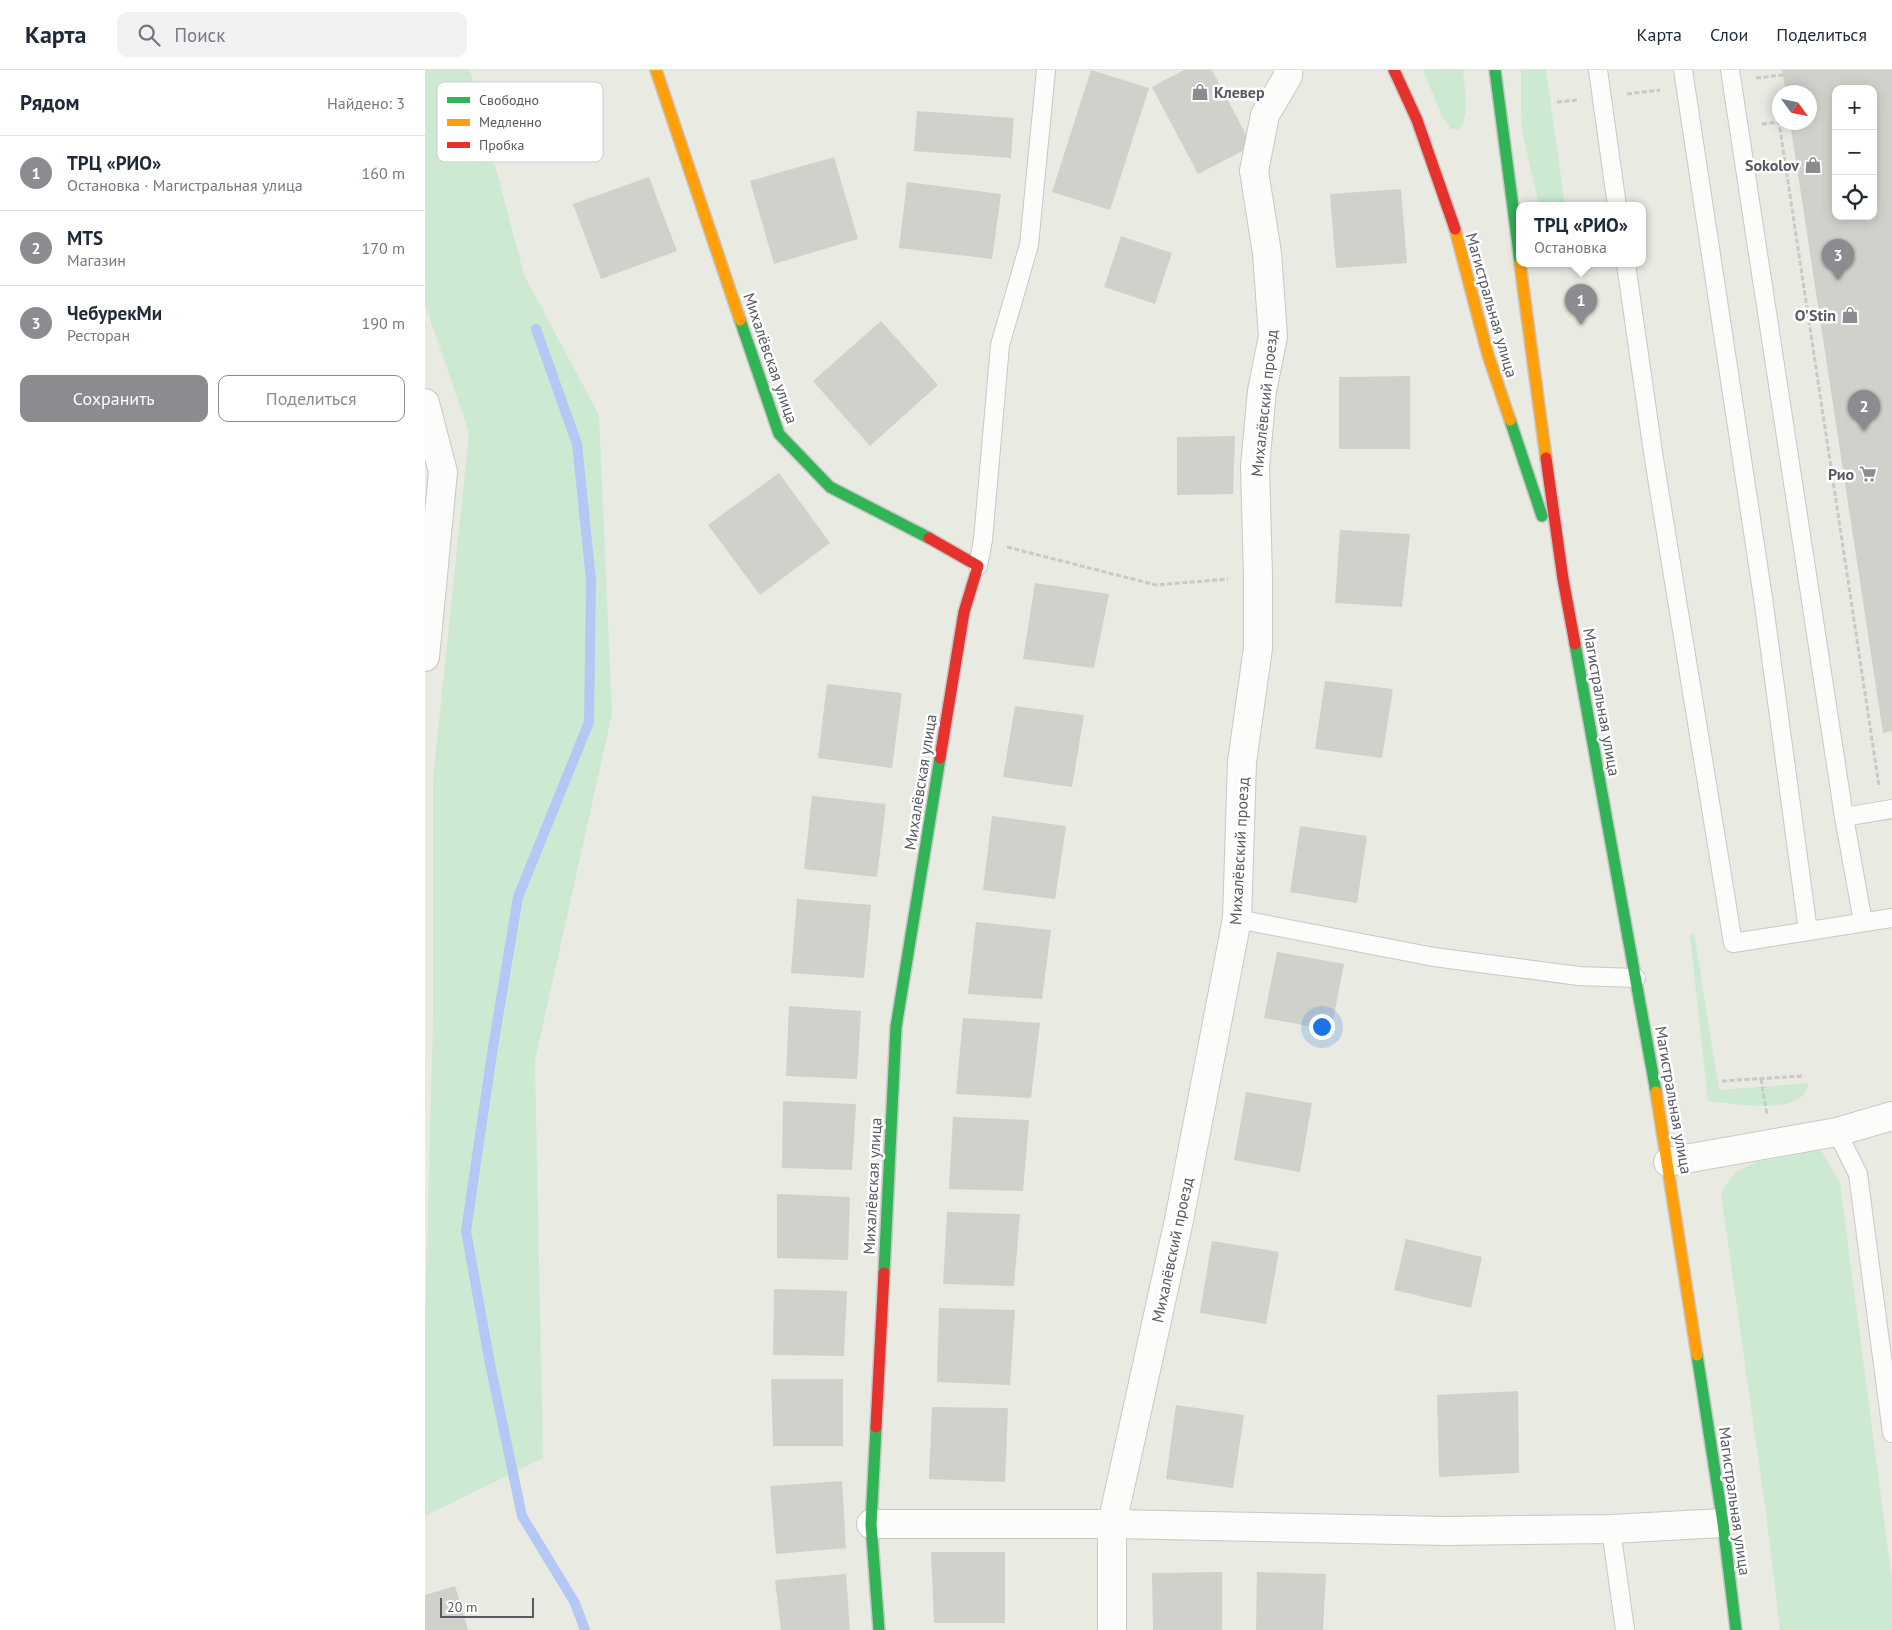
<!DOCTYPE html>
<html lang="ru">
<head>
<meta charset="utf-8">
<style>
	:root { --surface:#fff; --page:#f2f2f3; --text:#1f2937; --muted:#747a83; --line:#e0e1e3; --accent:#8b8c8f }
	body { margin:0; font-family:"PT Sans",sans-serif; background:var(--page); color:var(--text) }
	.controls { position:absolute; right:15px; top:15px; display:grid; overflow:hidden; border-radius:10px; box-shadow:0 2px 12px #0003 }
	.controls button { width:45px; height:45px; display:grid; place-items:center; padding:0; border:0; border-bottom:1px solid var(--line); background:var(--surface); color:var(--text); font:25px sans-serif }
	.compass { position:absolute; left:1347px; top:15px; width:45px; height:45px; border-radius:50%; background:var(--surface); box-shadow:0 2px 12px #0003; rotate:123deg }
	.scale { position:absolute; left:15px; bottom:12px; width:94px; box-sizing:border-box; padding-left:5px; border:2px solid #585a62; border-top:0; font-size:14px; line-height:18px; white-space:nowrap; color:#585a62; -webkit-text-stroke:4px #fff; paint-order:stroke }
	.you { position:absolute; left:896px; top:956px; width:18px; height:18px; margin:-12px; border:4px solid #fff; border-radius:50%; background:#1a73e8; box-shadow:0 0 0 8px #1a73e833 }
	.badge { display:grid; place-items:center; width:32px; height:32px; border-radius:50%; background:var(--accent); color:#fff; font-size:16px; font-weight:700 }
	.pin { position:absolute; translate:-50% -41px; filter:drop-shadow(0 1px 2px #0008) }
	.pin::after { content:''; position:absolute; top:26px; width:18px; height:15px; background:inherit; clip-path:polygon(0 0,100% 0,50% 100%) }
	.popup { position:absolute; left:1091px; top:132px; width:130px; height:65px; box-sizing:border-box; display:grid; place-content:center; border-radius:10px; background:var(--surface); filter:drop-shadow(0 1px 4px #0005); font-size:16px; white-space:nowrap; color:var(--muted) }
	.popup b { font-size:19px; color:var(--text) }
	.popup::after { content:''; position:absolute; left:50%; top:100%; margin-left:-10px; border:10px solid transparent; border-top-color:var(--surface) }
	.list { margin:0; padding:0; list-style:none }
	h2 { display:flex; justify-content:space-between; align-items:center; height:65px; margin:0; padding:0 20px; font-size:21px }
	h2 small { font-size:16px; font-weight:400; color:var(--muted) }
	.list li { display:grid; grid-template-columns:32px 1fr auto; gap:15px; align-items:center; box-sizing:border-box; height:75px; padding:0 20px; border-top:1px solid var(--line) }
	.list b { display:block; font-size:19px; white-space:nowrap }
	.list p { margin:0; font-size:16px; white-space:nowrap; color:var(--muted) }
	.list em { font-size:16px; font-style:normal; color:var(--muted) }
	.actions { display:flex; gap:10px; padding:15px 20px }
	.actions a { flex:1; padding:11px 0; border:1px solid var(--accent); border-radius:10px; text-align:center; font-size:18px; color:var(--accent) }
	.actions .main { background:var(--accent); color:#fff }
	.icon { flex:none; width:28px; height:28px; fill:none; stroke:currentColor; stroke-width:2; stroke-linecap:round; stroke-linejoin:round }
	.map { position:relative; flex:none; width:1467px; height:1560px; overflow:hidden }
	header { display:flex; align-items:center; gap:30px; box-sizing:border-box; height:70px; padding:0 25px; background:var(--surface); border-bottom:1px solid var(--line) }
	header strong { font-size:24px }
	nav { display:flex; gap:28px; margin-inline-start:auto; font-size:18px }
	.search { width:350px; height:45px; background:var(--page); display:flex; align-items:center; gap:12px; box-sizing:border-box; padding:0 18px; border-radius:10px; color:var(--muted); font-size:19px }
	main { display:flex }
	aside { flex:1; background:var(--surface) }
	.map>svg:first-child { display:block }
</style>
</head>
<body>
<header>
<strong>Карта</strong>
<div class="search"><svg class="icon" aria-label="search" viewBox="0 0 24 24"><circle cx="10" cy="10" r="6"/><path d="M15 15l6 6"/></svg>Поиск</div>
<nav><a>Карта</a><a>Слои</a><a>Поделиться</a></nav>
</header>
<main>
<aside>
<h2>Рядом<small>Найдено: 3</small></h2>
<ul class="list">
<li><span class="badge">1</span><div><b>ТРЦ «РИО»</b><p>Остановка · Магистральная улица</p></div><em>160 m</em></li>
<li><span class="badge">2</span><div><b>MTS</b><p>Магазин</p></div><em>170 m</em></li>
<li><span class="badge">3</span><div><b>ЧебурекМи</b><p>Ресторан</p></div><em>190 m</em></li>
</ul>
<div class="actions"><a class="main">Сохранить</a><a>Поделиться</a></div>
</aside>
<div class="map">
<svg width="1467" height="1560" viewBox="0 0 1467 1560">
	<rect width="100%" height="100%" fill="#e9eae2"/>
	<!-- green -->
	<g fill="#cee9d2">
		<path d="M0,0H45L99,205L174,345L187,644L110,990L118,1388L0,1446V1252L8,949V709L44,363L0,234Z"/>
		<path d="M998,0H1038C1039,18 1046,44 1034,59H1026L1018,48Z"/>
		<path d="M1096,0H1121L1140,136H1114L1098,65L1096,45Z"/>
		<path d="M1269,862L1294,1020L1384,1013C1383,1016 1381,1022 1379,1024C1362,1044 1307,1033 1283,1031L1265,866Z"/>
		<path d="M1396,1080L1415,1113L1467,1511V1560H1355L1341,1444L1296,1123L1310,1102L1333,1092Z"/>
	</g>
	<g fill="none" stroke-linecap="round" stroke-linejoin="round">
		<!-- stream -->
		<path stroke="#b4c8f6" stroke-width="10" d="M111,259L152,374L166,510L164,652L93,827L68,977L41,1161L65,1294L97,1446L150,1533L160,1560"/>
	</g>
	<!-- building -->
	<g fill="#d1d1cc" fill-rule="evenodd">
		<path d="M666,0L724,18L685,140L627,122Z"/>
		<path d="M759,0H787L827,76L773,104L727,17Z"/>
		<path d="M1357,0H1467V661L1458,663L1365,52H1384V22H1361ZM1411,19H1448V146H1411Z"/>
		<path d="M492,41L589,48L586,88L489,81Z"/>
		<path d="M409,87L433,169L349,194L325,111Z"/>
		<path d="M224,107L252,181L176,209L148,134Z"/>
		<path d="M482,112L576,124L567,189L474,178Z"/>
		<path d="M976,119L982,193L911,198L905,124Z"/>
		<path d="M696,166L747,183L730,234L679,217Z"/>
		<path d="M456,251L513,315L445,376L388,311Z"/>
		<path d="M985,306V379H914V307Z"/>
		<path d="M810,366L808,424L752,425V367Z"/>
		<path d="M354,403L405,473L335,525L283,455Z"/>
		<path d="M915,460L985,464L977,537L910,533Z"/>
		<path d="M610,513L684,524L669,598L598,589Z"/>
		<path d="M900,611L968,619L957,688L890,679Z"/>
		<path d="M402,614L477,623L467,698L393,688Z"/>
		<path d="M590,636L659,645L647,717L578,707Z"/>
		<path d="M387,726L461,734L452,807L379,799Z"/>
		<path d="M567,746L641,756L630,829L558,820Z"/>
		<path d="M875,756L942,766L932,833L865,822Z"/>
		<path d="M372,829L446,835L439,908L366,903Z"/>
		<path d="M551,852L626,860L617,929L543,924Z"/>
		<path d="M852,882L919,894L906,960L839,948Z"/>
		<path d="M364,936L436,941L432,1009L361,1006Z"/>
		<path d="M538,948L615,953L606,1028L531,1024Z"/>
		<path d="M821,1022L887,1033L875,1102L809,1090Z"/>
		<path d="M358,1031L431,1034L427,1100L357,1098Z"/>
		<path d="M528,1047L604,1050L598,1121L524,1119Z"/>
		<path d="M352,1124L425,1127L423,1190L352,1188Z"/>
		<path d="M522,1142L595,1144L589,1216L518,1214Z"/>
		<path d="M981,1169L1057,1187L1046,1238L969,1220Z"/>
		<path d="M787,1171L854,1182L841,1254L775,1243Z"/>
		<path d="M349,1219L422,1221L419,1286L348,1285Z"/>
		<path d="M514,1238L590,1240L585,1315L512,1312Z"/>
		<path d="M346,1309H418V1376H348Z"/>
		<path d="M1093,1321L1094,1403L1014,1407L1012,1325Z"/>
		<path d="M751,1335L819,1345L808,1418L741,1409Z"/>
		<path d="M507,1337L583,1338L580,1412L504,1409Z"/>
		<path d="M417,1411L421,1478L351,1484L345,1416Z"/>
		<path d="M506,1482H580V1553H509Z"/>
		<path d="M797,1502V1560H728L727,1503Z"/>
		<path d="M832,1502L901,1504L898,1560H831Z"/>
		<path d="M421,1504L425,1560H356L350,1510Z"/>
		<path d="M30,1516L43,1560H0V1525Z"/>
	</g>
	<g fill="none" stroke-linecap="round" stroke-linejoin="round">
		<!-- lane casing -->
		<g stroke="#c7c8c7" stroke-width="20">
			<g id="lane">
				<path d="M1173,0L1192,136"/>
				<path d="M1258,0L1338,528L1383,861"/>
				<path d="M1305,0L1419,747"/>
				<path d="M1201,194L1229,389L1308,873L1467,848"/>
				<path d="M553,496L558,470L575,275L604,175L621,0"/>
				<path d="M812,849L1009,887L1154,906L1211,908"/>
				<path d="M1438,852L1419,747L1467,739"/>
				<path d="M1412,1062L1433,1104L1467,1363"/>
				<path d="M1186,1459L1200,1560"/>
			</g>
		</g>
		<!-- street casing -->
		<g stroke="#c7c8c7" stroke-width="30">
			<g id="street">
				<path d="M0,333L18,402L0,587"/>
				<path d="M1243,1092L1412,1062L1467,1046"/>
				<path d="M446,1454H687L1020,1461L1186,1459L1298,1453"/>
				<path d="M687,1560V1454L754,1150L812,849L817,692L833,578V506L830,396L837,321L848,266L842,183L829,101L840,45L863,6V0"/>
			</g>
		</g>
		<!-- fast casing -->
		<g stroke="#c6c7c6" stroke-width="14">
			<g id="fast">
				<path d="M1070,0L1095,191"/>
				<path d="M315,250L354,364L405,417L504,468"/>
				<path d="M1085,350L1117,446"/>
				<path d="M1150,574L1231,1022"/>
				<path d="M459,1203L471,957L515,688"/>
				<path d="M1272,1285L1298,1453L1311,1560"/>
				<path d="M451,1357L446,1454L454,1560"/>
			</g>
		</g>
		<!-- slow casing -->
		<g stroke="#c6c7c6" stroke-width="14">
			<g id="slow">
				<path d="M231,0L315,250"/>
				<path d="M1030,159L1063,285L1085,350"/>
				<path d="M1095,194L1121,388"/>
				<path d="M1231,1022L1272,1285"/>
			</g>
		</g>
		<!-- jam casing -->
		<g stroke="#c6c7c6" stroke-width="14">
			<g id="jam">
				<path d="M969,0L992,50L1030,159"/>
				<path d="M1121,388L1138,509L1150,574"/>
				<path d="M504,468L553,496L539,542L515,688"/>
				<path d="M451,1357L459,1203"/>
			</g>
		</g>
		<!-- path -->
		<g stroke="#c5cbca" stroke-width="3" stroke-dasharray="5 2.5" stroke-linecap="butt">
			<path d="M1331,8L1358,5"/>
			<path d="M1202,24L1235,20"/>
			<path d="M1132,32L1153,30"/>
			<path d="M1337,54L1354,52L1454,716"/>
			<path d="M582,477L731,515L803,509"/>
			<path d="M1336,1009L1342,1045"/>
			<path d="M1297,1011L1378,1006"/>
		</g>
		<!-- lane -->
		<use href="#lane" stroke="#fcfcfb" stroke-width="18"/>
		<!-- street -->
		<use href="#street" stroke="#fcfcfb" stroke-width="28"/>
		<!-- fast -->
		<use href="#fast" stroke="#30b455" stroke-width="11"/>
		<!-- slow -->
		<use href="#slow" stroke="#ff9f0a" stroke-width="11"/>
		<!-- jam -->
		<use href="#jam" stroke="#e5322d" stroke-width="11"/>
	</g>
	<!-- icons -->
	<defs>
		<g id="shop-bare" transform="scale(1.35)"><path d="M-5-2.5h2.3a2.7 3.5 0 0 1 5.4 0H5L5.5 6h-11ZM-1.5-2.5h3a1.5 2.3 0 0 0-3 0Z" fill="#8b8c8f" stroke="#fff" stroke-width="2.5" paint-order="stroke"/></g>
		<g id="supermarket-bare" transform="scale(1.35)"><path d="M-6-5.5h2.5l.6 2H6L4.5 2H-2.5L-4.4-4H-6ZM-1.5 3.2a1.3 1.3 0 1 0 .1 0ZM3 3.2a1.3 1.3 0 1 0 .1 0Z" fill="#8b8c8f" stroke="#fff" stroke-width="2.5" paint-order="stroke"/></g>
	</defs>
	<g fill-rule="evenodd">
		<use href="#shop-bare" x="775" y="22"/>
		<use href="#shop-bare" x="1388" y="95"/>
		<use href="#shop-bare" x="1425" y="245"/>
		<use href="#supermarket-bare" x="1443" y="404"/>
	</g>
	<g text-anchor="middle" dominant-baseline="central" stroke-width="5" stroke-linejoin="round" paint-order="stroke">
		<!-- poi labels -->
		<g font-size="16" font-weight="bold" fill="#585a62" stroke="#fff" text-anchor="end">
			<text x="789" y="22" text-anchor="start">Клевер</text>
			<text x="1374" y="95">Sokolov</text>
			<text x="1411" y="245">O'Stin</text>
			<text x="1429" y="404">Рио</text>
		</g>
		<!-- street labels -->
		<g font-size="16" fill="#585a62" stroke="#fff">
			<text transform="translate(1067 235) rotate(74)">Магистральная улица</text>
			<text transform="translate(346 288) rotate(71)">Михалёвская улица</text>
			<text transform="translate(839 333) rotate(-84)">Михалёвский проезд</text>
			<text transform="translate(1177 632) rotate(80)">Магистральная улица</text>
			<text transform="translate(495 712) rotate(-81)">Михалёвская улица</text>
			<text transform="translate(814 781) rotate(-87)">Михалёвский проезд</text>
			<text transform="translate(1249 1030) rotate(80)">Магистральная улица</text>
			<text transform="translate(447 1116) rotate(-87)">Михалёвская улица</text>
			<text transform="translate(747 1180) rotate(-78)">Михалёвский проезд</text>
			<text transform="translate(1310 1431) rotate(82)">Магистральная улица</text>
		</g>
	</g>
	<!-- legend -->
	<rect x="12" y="12" width="166" height="80" rx="8" fill="#fff" stroke="#cdced0" stroke-width="1"/>
	<rect x="22" y="27" width="23" height="6" fill="#30b455"/>
	<rect x="22" y="49" width="23" height="7" fill="#ff9f0a"/>
	<rect x="22" y="72" width="23" height="6" fill="#e5322d"/>
	<g font-size="14" fill="#585a62">
		<text x="54" y="35">Свободно</text>
		<text x="54" y="57">Медленно</text>
		<text x="54" y="80">Пробка</text>
	</g>
</svg>
<div class="controls">
<button>+</button>
<button>−</button>
<button><svg class="icon" aria-label="locate" viewBox="0 0 24 24"><circle cx="12" cy="12" r="6"/><path d="M12 2v4M12 18v4M2 12h4M18 12h4"/></svg></button>
</div>
<svg class="compass" viewBox="-18 -18 36 36"><path d="M0-13l5 13h-10z" fill="#e53935"/><path d="M0 13l5-13h-10z" fill="#747a83"/></svg>
<div class="scale">20 m</div>
<div class="you"></div>
<div class="pin badge" style="left:1156px;top:255px">1</div>
<div class="popup"><b>ТРЦ «РИО»</b>Остановка</div>
<div class="pin badge" style="left:1439px;top:361px">2</div>
<div class="pin badge" style="left:1413px;top:210px">3</div>
</div>
</main>
</body>
</html>
